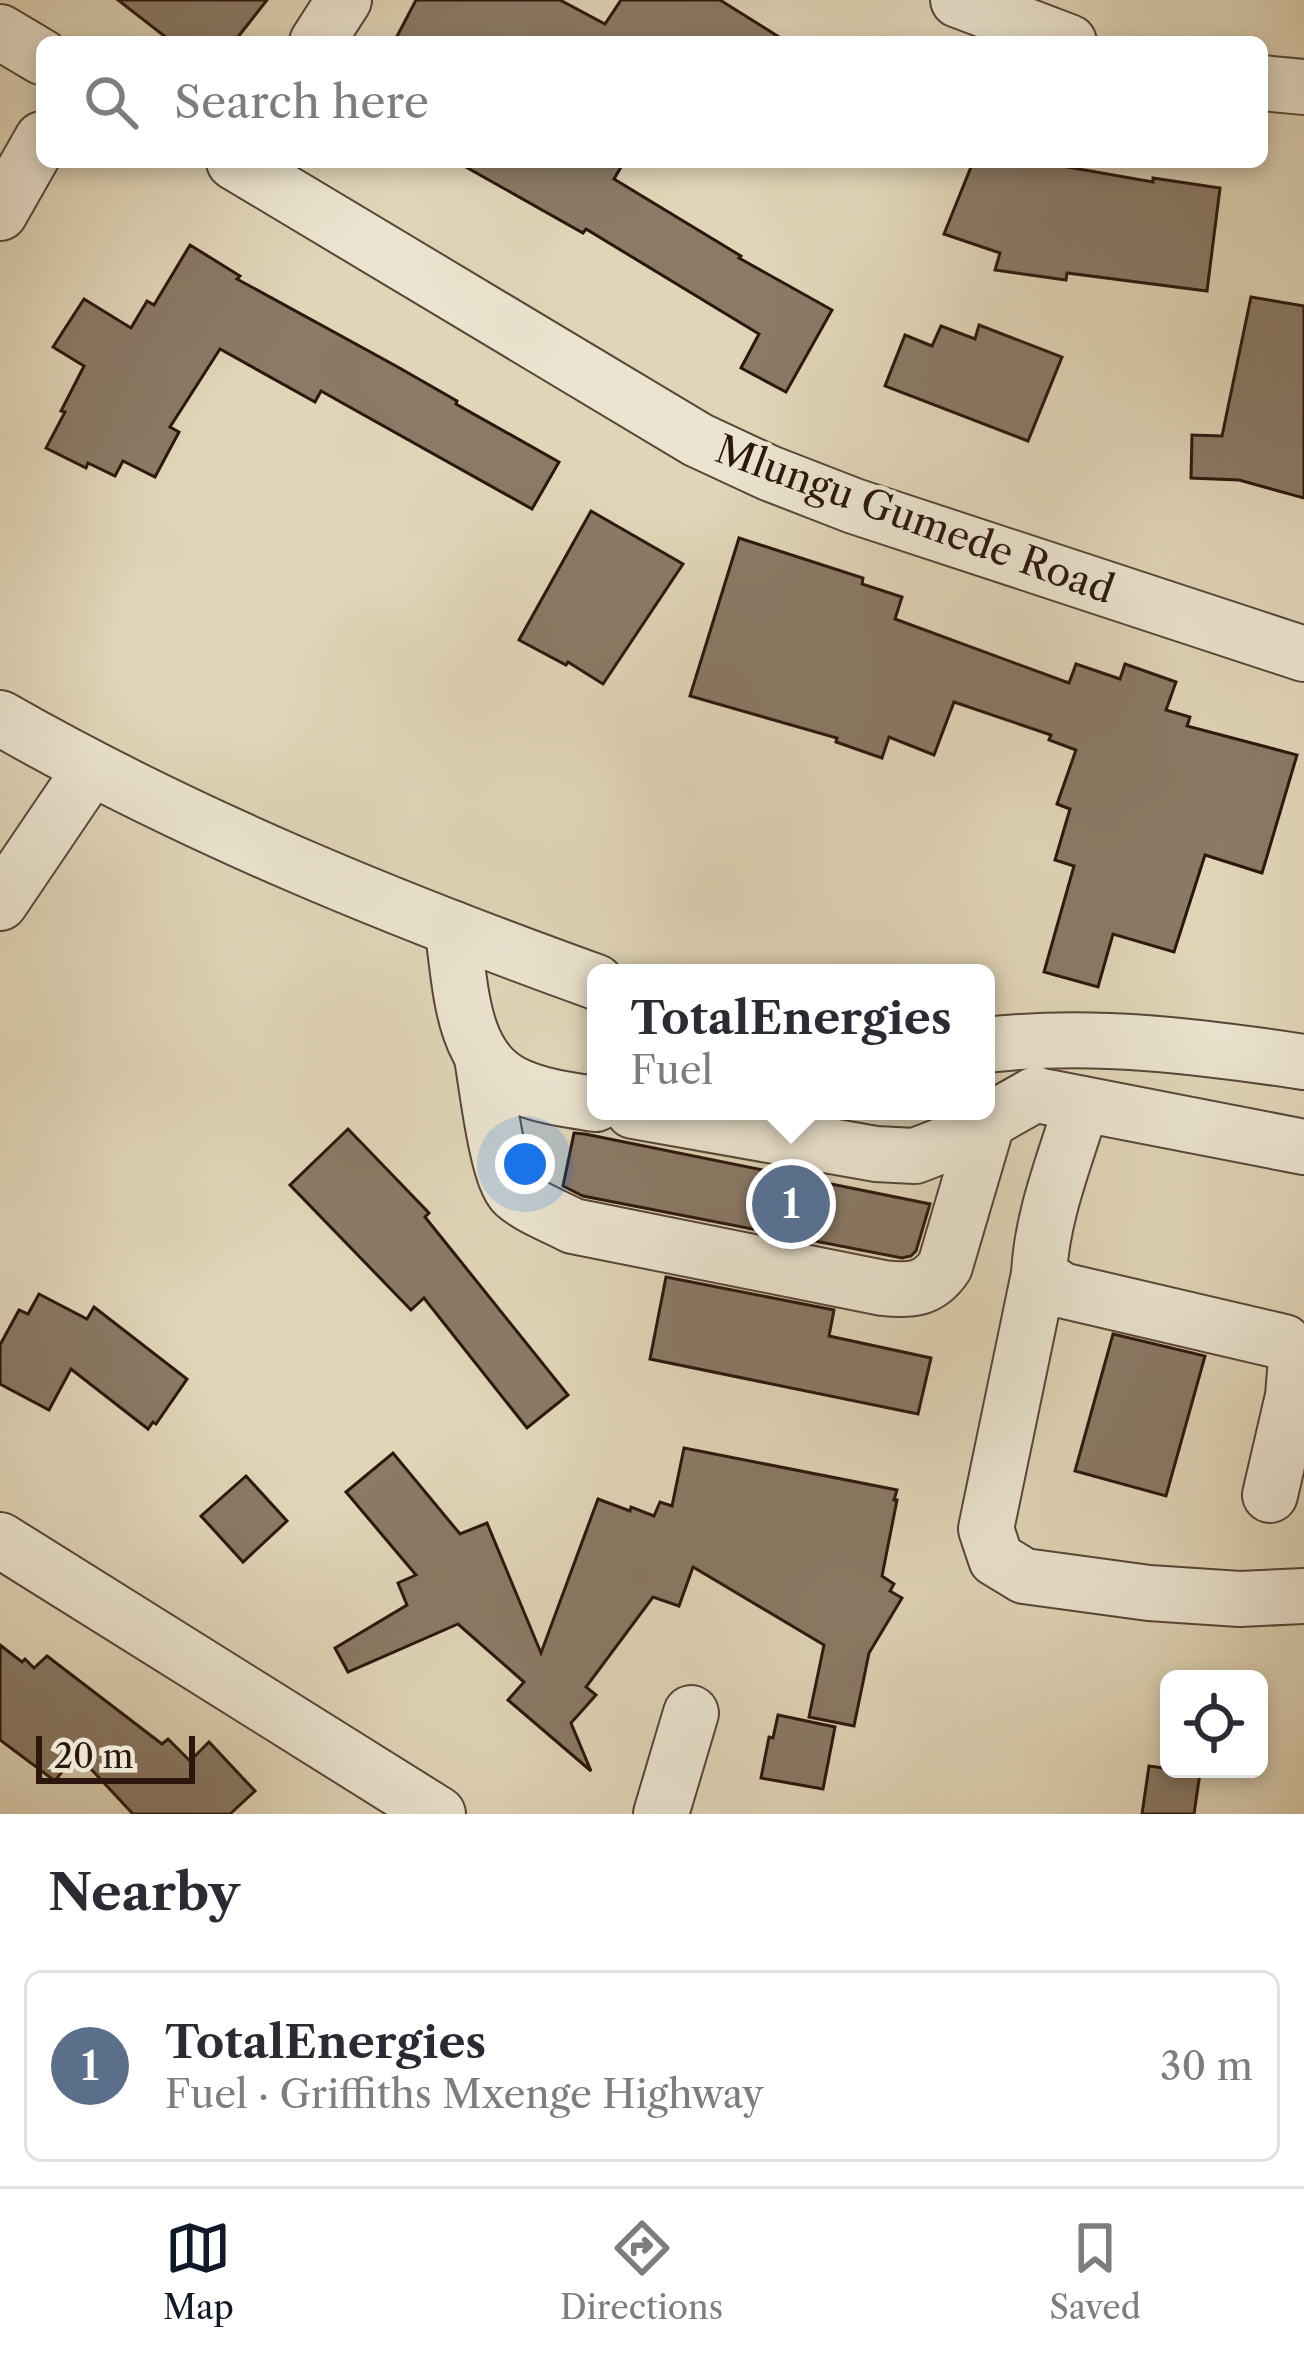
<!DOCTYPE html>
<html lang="en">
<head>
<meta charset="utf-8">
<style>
	:root { --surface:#fff; --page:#f7f7f7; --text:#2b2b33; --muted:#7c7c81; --line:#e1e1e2; --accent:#111827 }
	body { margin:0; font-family:"Libre Caslon Text",serif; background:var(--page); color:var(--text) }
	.controls { position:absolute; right:36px; bottom:36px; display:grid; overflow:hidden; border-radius:18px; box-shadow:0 6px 18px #0003 }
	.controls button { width:108px; height:108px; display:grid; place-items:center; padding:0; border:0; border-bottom:3px solid var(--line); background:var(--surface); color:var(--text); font:60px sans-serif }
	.scale { position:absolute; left:36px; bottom:30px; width:159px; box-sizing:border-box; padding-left:12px; border:6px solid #2c170e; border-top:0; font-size:33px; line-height:42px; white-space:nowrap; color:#2c170e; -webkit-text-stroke:9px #ebe4d0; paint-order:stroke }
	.you { position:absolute; left:525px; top:1164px; width:42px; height:42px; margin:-30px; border:9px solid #fff; border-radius:50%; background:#1a73e8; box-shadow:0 0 0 18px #1a73e833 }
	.badge { display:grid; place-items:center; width:78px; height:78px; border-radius:50%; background:var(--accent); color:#fff; font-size:39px; font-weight:700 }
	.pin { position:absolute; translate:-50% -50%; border:6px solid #fff; box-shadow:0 3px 12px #0006 }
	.popup { position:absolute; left:587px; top:964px; width:408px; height:156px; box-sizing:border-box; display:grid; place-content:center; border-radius:18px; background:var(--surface); filter:drop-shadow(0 3px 9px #0005); font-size:39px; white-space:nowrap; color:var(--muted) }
	.popup b { font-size:45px; color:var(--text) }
	.popup::after { content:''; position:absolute; left:50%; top:100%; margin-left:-24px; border:24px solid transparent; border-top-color:var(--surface) }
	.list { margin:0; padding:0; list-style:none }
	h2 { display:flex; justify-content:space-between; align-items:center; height:156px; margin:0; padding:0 48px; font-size:51px }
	h2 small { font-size:39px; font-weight:400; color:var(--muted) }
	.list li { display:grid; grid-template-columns:78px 1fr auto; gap:36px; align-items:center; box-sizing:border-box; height:192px; margin:0 24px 24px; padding:0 24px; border:3px solid var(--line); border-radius:18px }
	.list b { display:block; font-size:45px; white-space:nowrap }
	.list p { margin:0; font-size:39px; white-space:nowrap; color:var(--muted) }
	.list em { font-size:39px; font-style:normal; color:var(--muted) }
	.icon { flex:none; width:66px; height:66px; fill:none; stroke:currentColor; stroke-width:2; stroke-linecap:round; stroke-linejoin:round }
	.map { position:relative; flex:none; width:1304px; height:1814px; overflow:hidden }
	.search { position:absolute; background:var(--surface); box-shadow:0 6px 18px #0003; left:36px; right:36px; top:36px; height:132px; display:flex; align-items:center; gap:30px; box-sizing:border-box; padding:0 42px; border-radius:18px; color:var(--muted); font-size:45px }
	.sheet { height:372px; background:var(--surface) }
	nav { display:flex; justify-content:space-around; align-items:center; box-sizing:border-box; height:168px; border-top:3px solid var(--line); background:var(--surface); font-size:33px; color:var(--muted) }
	nav a { display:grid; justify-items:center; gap:6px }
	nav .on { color:var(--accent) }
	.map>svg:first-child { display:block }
</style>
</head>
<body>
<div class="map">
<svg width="1304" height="1814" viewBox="0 0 1304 1814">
	<rect width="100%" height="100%" fill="#e0d5b7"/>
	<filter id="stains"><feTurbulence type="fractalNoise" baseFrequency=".00167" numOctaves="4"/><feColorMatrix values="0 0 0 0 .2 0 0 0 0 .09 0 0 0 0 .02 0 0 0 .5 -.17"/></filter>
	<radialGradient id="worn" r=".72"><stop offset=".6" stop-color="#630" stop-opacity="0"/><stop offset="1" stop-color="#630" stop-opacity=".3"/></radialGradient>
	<!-- building -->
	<g fill="#8a7a66" stroke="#2c170e" stroke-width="3">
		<path d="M118,0H267L234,42H172Z"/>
		<path d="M416,0H560L605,24L621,0H720L787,42H394Z"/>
		<path d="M457,162H624L614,179L741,256L739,258L832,310L786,392L741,368L759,334L586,229L583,233Z"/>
		<path d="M973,162H1039L1153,182V178L1220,188L1207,291L1067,273L1066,280L995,270L1000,253L944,234Z"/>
		<path d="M190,245L240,276L237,279L396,366L457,401L456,404L559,462L532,509L321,391L315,402L220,349L170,427L179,432L155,477L123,461L115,476L88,463L86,468L46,448L65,412L61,411L84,366L53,347L84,299L131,328L147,301L154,305Z"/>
		<path d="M1251,297L1304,306V498L1239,480L1191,478L1192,435L1222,436Z"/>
		<path d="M979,325L1062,357L1028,441L885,386L905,335L932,346L941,326L975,339Z"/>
		<path d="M591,511L683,564L603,684L568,662L566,665L519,640Z"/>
		<path d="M739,538L863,578L862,584L902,597L895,619L1069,683L1076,664L1120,679L1125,664L1176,682L1166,710L1190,717L1187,726L1297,755L1262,873L1205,855L1174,952L1113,934L1098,987L1044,972L1074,866L1055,860L1070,809L1057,804L1076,750L1049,740L1051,735L954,702L934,755L889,737L882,758L836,742L837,738L690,696Z"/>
		<path d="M348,1129L429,1213L425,1217L568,1395L527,1428L424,1298L411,1310L290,1185Z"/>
		<path d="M574,1133L585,1134L930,1204L916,1251L911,1256L902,1258L583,1196L563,1186Z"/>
		<path d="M666,1277L834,1310L829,1336L931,1358L918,1414L650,1359Z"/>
		<path d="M39,1294L87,1319L94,1307L187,1379L156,1424L153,1422L148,1429L71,1369L49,1410L0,1384V1345L19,1310L28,1314Z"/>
		<path d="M1113,1334L1205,1356L1166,1496L1075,1471Z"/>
		<path d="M684,1448L897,1490L894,1500H897L882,1576L894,1584L890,1591L902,1598L869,1653L854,1726L809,1717L824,1645L693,1567L679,1606L653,1597L586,1687L596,1695L571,1723L591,1771L508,1700L524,1682L458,1624L348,1672L335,1648L407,1605L398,1583L416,1575L346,1492L393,1453L460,1534L487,1523L541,1653L598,1499L630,1511L631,1507L654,1516L660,1502L672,1506Z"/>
		<path d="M246,1476L287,1521L243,1562L201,1516Z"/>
		<path d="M0,1645L22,1662L25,1659L34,1668L47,1656L162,1744L168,1739L190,1761L209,1742L255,1791L230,1814H133L76,1753L55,1781L0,1740Z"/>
		<path d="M778,1715L835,1727L823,1789L761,1778L769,1737L773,1738Z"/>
		<path d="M1149,1766L1200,1773L1194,1814H1142Z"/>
	</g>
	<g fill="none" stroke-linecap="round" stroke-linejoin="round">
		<!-- minor casing -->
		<g stroke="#594638" stroke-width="58">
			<g id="minor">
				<path d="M958,0L1069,42"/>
				<path d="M0,32L42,57"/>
				<path d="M317,42L344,0"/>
				<path d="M1262,83L1304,87"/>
				<path d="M234,162L698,440L769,473L854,506L1304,654"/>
				<path d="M0,213L42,139"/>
				<path d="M0,718C189,826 391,908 596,982"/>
				<path d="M0,903L90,770"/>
				<path d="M452,928C461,980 459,1056 512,1083C537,1096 569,1100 596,1104"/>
				<path d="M986,1045C1094,1033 1197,1046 1304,1062"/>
				<path d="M482,1058C487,1085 497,1178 515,1194C531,1208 554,1216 573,1226L883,1288C911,1291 929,1290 945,1266L988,1120"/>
				<path d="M1047,1097L1304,1147"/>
				<path d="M1082,1104C1065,1160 1042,1215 1039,1274L1061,1290L1284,1342L1296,1359L1293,1396L1270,1495"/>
				<path d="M633,1111L876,1154L915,1156L951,1142L1036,1094"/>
				<path d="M1039,1274L986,1529L996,1559L1024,1576L1149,1593L1240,1599L1304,1596"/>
				<path d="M0,1540L438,1814"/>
				<path d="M661,1814L691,1713"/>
			</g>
		</g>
		<!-- minor -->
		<use href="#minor" stroke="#ebe4d0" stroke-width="54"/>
	</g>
	<g text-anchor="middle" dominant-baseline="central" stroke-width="9" stroke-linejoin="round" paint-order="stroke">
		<!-- street labels -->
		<g font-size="39" fill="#2c170e" stroke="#ebe4d0">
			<text transform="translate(915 519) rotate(20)">Mlungu Gumede Road</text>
		</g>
	</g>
	<rect width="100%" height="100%" filter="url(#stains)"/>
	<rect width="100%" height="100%" fill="url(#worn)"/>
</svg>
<div class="controls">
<button><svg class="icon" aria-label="locate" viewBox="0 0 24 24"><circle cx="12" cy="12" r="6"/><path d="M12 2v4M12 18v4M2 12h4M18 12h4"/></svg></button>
</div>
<div class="scale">20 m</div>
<div class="you"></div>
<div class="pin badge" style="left:791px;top:1204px;background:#5c6f8a">1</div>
<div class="popup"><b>TotalEnergies</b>Fuel</div>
<div class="search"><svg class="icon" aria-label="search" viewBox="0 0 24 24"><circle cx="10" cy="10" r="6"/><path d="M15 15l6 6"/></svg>Search here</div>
</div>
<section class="sheet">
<h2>Nearby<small></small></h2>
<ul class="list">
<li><span class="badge" style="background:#5c6f8a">1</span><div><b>TotalEnergies</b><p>Fuel · Griffiths Mxenge Highway</p></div><em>30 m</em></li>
</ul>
</section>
<nav>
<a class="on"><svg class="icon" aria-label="map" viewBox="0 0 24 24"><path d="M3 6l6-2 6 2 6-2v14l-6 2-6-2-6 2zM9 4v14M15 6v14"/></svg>Map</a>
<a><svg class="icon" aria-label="directions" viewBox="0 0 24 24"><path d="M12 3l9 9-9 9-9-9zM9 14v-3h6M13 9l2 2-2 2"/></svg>Directions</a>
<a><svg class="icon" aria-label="saved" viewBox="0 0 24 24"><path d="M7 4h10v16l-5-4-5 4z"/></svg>Saved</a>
</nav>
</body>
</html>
